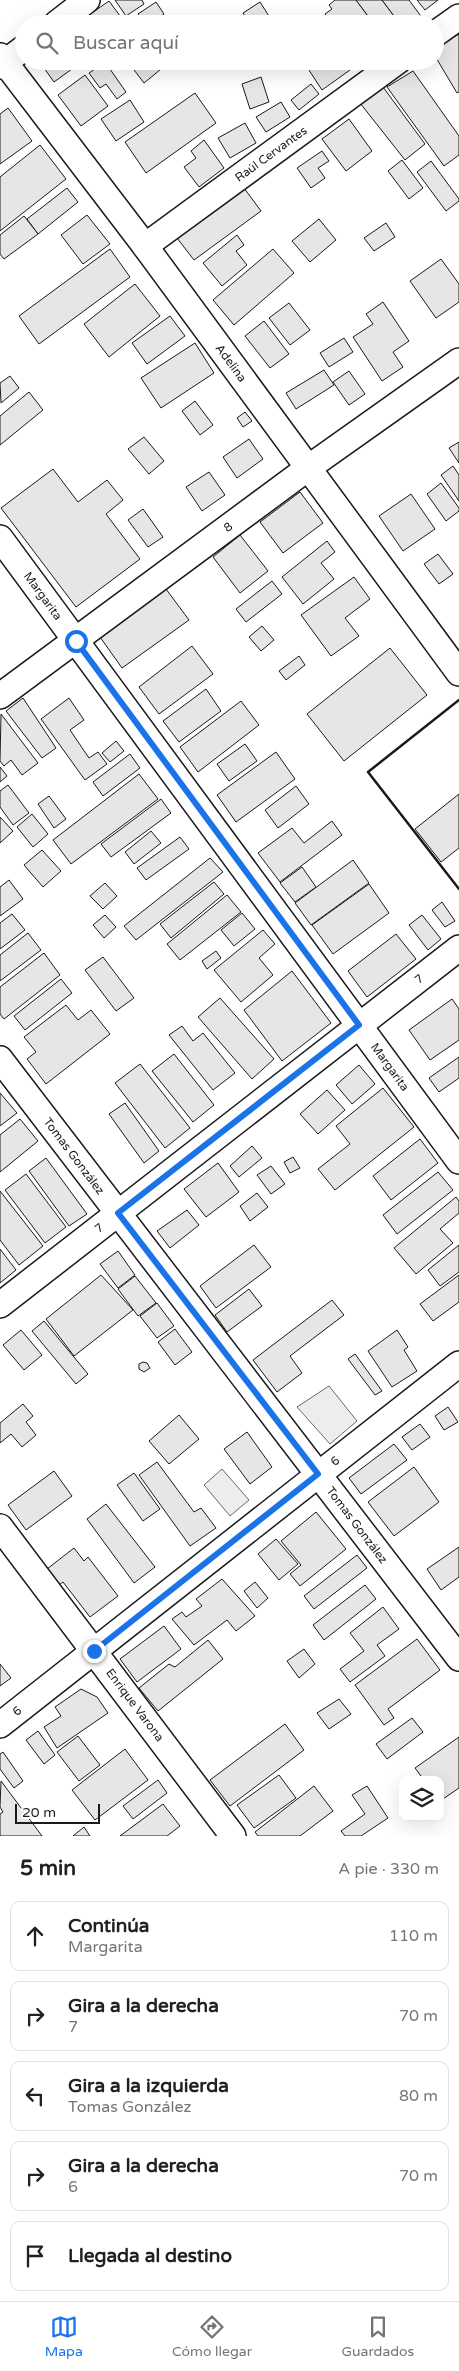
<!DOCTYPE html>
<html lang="es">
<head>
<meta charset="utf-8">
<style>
	:root { --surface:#fff; --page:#f6f6f6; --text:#202124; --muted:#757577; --line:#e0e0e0; --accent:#1a73e8 }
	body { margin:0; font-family:"Varela Round",sans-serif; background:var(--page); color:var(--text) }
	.controls { position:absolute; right:15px; bottom:15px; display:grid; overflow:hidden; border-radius:10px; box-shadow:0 5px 20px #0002 }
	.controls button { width:45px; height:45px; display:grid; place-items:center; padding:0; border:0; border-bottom:1px solid var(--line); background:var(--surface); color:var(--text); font:25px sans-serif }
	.scale { position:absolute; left:15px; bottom:12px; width:85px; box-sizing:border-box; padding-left:5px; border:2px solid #1a1a1a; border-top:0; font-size:14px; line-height:18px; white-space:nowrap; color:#1a1a1a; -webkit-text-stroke:4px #fff; paint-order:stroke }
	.stop { position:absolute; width:15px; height:15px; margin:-11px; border:4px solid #1a73e8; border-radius:50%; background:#fff }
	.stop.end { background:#1a73e8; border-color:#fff; box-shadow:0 1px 5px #0008 }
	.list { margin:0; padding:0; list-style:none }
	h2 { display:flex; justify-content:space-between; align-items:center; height:65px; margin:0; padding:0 20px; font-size:21px }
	h2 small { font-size:16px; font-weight:400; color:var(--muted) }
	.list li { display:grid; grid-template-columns:32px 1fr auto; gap:15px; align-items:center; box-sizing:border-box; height:70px; margin:0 10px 10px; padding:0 10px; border:1px solid var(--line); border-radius:10px }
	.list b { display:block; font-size:19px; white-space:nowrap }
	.list p { margin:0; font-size:16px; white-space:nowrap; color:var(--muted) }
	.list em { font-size:16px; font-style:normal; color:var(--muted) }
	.icon { flex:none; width:28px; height:28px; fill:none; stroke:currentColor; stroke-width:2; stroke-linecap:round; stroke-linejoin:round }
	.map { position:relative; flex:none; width:459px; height:1836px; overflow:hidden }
	.search { position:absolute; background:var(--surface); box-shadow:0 5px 20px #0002; left:15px; right:15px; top:15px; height:55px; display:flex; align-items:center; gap:12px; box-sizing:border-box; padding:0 18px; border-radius:28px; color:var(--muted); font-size:19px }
	.sheet { height:465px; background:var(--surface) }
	nav { display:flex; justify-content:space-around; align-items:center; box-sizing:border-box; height:70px; border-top:1px solid var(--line); background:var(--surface); font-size:14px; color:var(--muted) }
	nav a { display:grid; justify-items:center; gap:2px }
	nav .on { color:var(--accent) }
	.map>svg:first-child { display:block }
</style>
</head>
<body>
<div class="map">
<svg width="459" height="1836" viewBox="0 0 459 1836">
	<rect width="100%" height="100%" fill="#fff"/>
	<!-- built -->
	<g fill="#ededed" stroke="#6a6a6a">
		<path d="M329,1386L357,1421L330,1444L297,1407Z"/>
		<path d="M222,1469L249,1500L230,1516L204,1485Z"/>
	</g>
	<!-- building -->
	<g fill="#e6e6e6" stroke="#1a1a1a">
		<path d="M115,0H142L144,4L126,16Z"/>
		<path d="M335,0H356L374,24H333L325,14L332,9L329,5Z"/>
		<path d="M356,0H382L400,24H374Z"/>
		<path d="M382,0H409L423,19L416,24H400Z"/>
		<path d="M417,0H438L425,10Z"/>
		<path d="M109,1L126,24H83L89,15Z"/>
		<path d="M156,2L164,14L150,24H145L138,14Z"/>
		<path d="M260,2L274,24H250L243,13Z"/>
		<path d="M294,18L299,24H286Z"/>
		<path d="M459,34V92L457,93L435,56V48Z"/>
		<path d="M39,61H83L54,82Z"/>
		<path d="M136,61H163L166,65L144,83L131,66Z"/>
		<path d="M303,61H344L350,70L322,90Z"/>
		<path d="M105,62L126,92L117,99L106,84L100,88L89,73Z"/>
		<path d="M413,71L459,136V155L444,166L387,87Z"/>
		<path d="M85,75L108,106L81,126L58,95Z"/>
		<path d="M261,77L269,102L250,109L242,84Z"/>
		<path d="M311,84L319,94L299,110L291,100Z"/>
		<path d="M383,87L425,144L405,160L360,103Z"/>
		<path d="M195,93L216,123L146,173L125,142Z"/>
		<path d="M130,100L144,122L116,141L101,119Z"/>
		<path d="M281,102L290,117L266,132L256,117Z"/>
		<path d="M8,108L32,141L0,164V114Z"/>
		<path d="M349,119L372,151L346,171L322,139Z"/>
		<path d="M245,123L256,143L230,158L218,138Z"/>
		<path d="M204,140L224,168L199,187L184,167L196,158L191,151Z"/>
		<path d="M40,145L66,179L0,231V177Z"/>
		<path d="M322,151L329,161L318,168L325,178L311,188L297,168Z"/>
		<path d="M402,160L423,188L409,199L388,171Z"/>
		<path d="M431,161L459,199V201L446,211L417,172Z"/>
		<path d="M67,188L78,202L38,234L27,219Z"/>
		<path d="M244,188L261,211L194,260L177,238Z"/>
		<path d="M87,215L110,244L83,264L61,235Z"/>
		<path d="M24,216L38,234L4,259L0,254V235Z"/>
		<path d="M319,219L336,240L310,262L292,241Z"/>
		<path d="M386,223L395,237L374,251L364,238Z"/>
		<path d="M237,235L244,245L236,251L247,265L222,286L203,263Z"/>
		<path d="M110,249L130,277L39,344L19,316Z"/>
		<path d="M273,249L294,273L234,325L213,300Z"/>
		<path d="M441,259L459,284V302L436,318L410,281Z"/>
		<path d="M135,284L160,316L109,357L84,324Z"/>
		<path d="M383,302L409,341L393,352L403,367L382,381L353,337L373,324L366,314Z"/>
		<path d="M289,303L310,330L290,345L269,318Z"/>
		<path d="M170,316L185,336L147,364L132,343Z"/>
		<path d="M264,321L289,354L270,368L245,336Z"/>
		<path d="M344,338L353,352L329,367L320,353Z"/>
		<path d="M195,343L214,373L161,408L141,378Z"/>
		<path d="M324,370L334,385L296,409L286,393Z"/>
		<path d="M349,371L365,394L349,405L333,382Z"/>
		<path d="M10,376L19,388L1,403L0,383Z"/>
		<path d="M29,392L43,410L0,445V416Z"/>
		<path d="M195,401L213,425L200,435L182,411Z"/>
		<path d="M245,412L252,421L243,427L237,418Z"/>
		<path d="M144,437L164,461L149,474L128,449Z"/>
		<path d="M249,439L263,459L237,478L223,457Z"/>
		<path d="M459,442V463L449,448Z"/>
		<path d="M453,466L459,475V501L441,475Z"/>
		<path d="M53,469L78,502L107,480L123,500L106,514L140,559L76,607L1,508Z"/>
		<path d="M209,472L225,495L202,511L186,487Z"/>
		<path d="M441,483L459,508V511L446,521L427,494Z"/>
		<path d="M300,492L323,523L283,553L260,522Z"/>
		<path d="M411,494L435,529L403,551L379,516Z"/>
		<path d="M143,509L163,537L148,547L128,520Z"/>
		<path d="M240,535L268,571L240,593L213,557Z"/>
		<path d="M327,541L335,552L321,563L334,579L303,604L282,577Z"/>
		<path d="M438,554L453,574L439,584L424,564Z"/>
		<path d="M354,577L370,599L345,618L359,636L331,656L301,615Z"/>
		<path d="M272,581L282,594L246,622L236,609Z"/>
		<path d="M166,589L189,620L122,668L100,637Z"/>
		<path d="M262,626L274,640L261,651L249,637Z"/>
		<path d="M192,646L213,674L159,714L139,687Z"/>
		<path d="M390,648L427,695L344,761L307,714Z"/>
		<path d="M299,656L305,665L286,680L279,671Z"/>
		<path d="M206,689L221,711L179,742L163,721Z"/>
		<path d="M23,698L56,748L42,758L6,711Z"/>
		<path d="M69,698L84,720L70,730L89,758L98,752L107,764L85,780L41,719Z"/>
		<path d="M241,701L259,725L198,772L180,747Z"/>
		<path d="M1,714L38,763L22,775L11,760L4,766L0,761Z"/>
		<path d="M116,741L124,751L110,762L102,753Z"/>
		<path d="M245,744L257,761L229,781L217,764Z"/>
		<path d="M276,752L295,779L236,822L217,795Z"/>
		<path d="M130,754L140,768L103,796L93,782Z"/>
		<path d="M0,767L7,776L0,782Z"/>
		<path d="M139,774L158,799L71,864L53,840Z"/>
		<path d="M8,785L29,813L13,825L0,807V791Z"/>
		<path d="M296,786L309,804L278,828L265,810Z"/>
		<path d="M459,794V848L441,862L415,829Z"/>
		<path d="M49,796L66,819L54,828L38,804Z"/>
		<path d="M161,799L171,813L111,857L101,844Z"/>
		<path d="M32,814L48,834L33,847L17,827Z"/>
		<path d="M0,817L13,831L0,843Z"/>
		<path d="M332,821L342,835L280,882L258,853L292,828L304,843Z"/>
		<path d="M151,831L161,843L134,864L125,852Z"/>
		<path d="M180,837L189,849L146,880L137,868Z"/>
		<path d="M42,850L61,871L43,887L24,865Z"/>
		<path d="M210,858L223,872L136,940L124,926Z"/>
		<path d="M353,860L369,883L311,925L295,903Z"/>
		<path d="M302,867L316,887L295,902L280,883Z"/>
		<path d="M9,880L23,899L0,916V887Z"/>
		<path d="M214,882L224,894L171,938L160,924Z"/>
		<path d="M105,883L117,896L103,909L90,896Z"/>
		<path d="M369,884L389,913L333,954L312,925Z"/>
		<path d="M227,895L241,912L180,960L167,944Z"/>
		<path d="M442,902L455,921L445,927L432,910Z"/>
		<path d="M242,913L255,929L234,946L221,930Z"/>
		<path d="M12,914L25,930L0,949V923Z"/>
		<path d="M105,915L116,927L104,938L93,925Z"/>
		<path d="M422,915L441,939L428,950L409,925Z"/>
		<path d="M263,930L275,944L259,958L273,975L241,1002L214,970Z"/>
		<path d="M28,933L41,950L0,981V955Z"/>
		<path d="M396,934L416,959L367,997L348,971Z"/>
		<path d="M216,951L221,958L207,969L202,961Z"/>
		<path d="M44,953L60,975L4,1019L0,1014V987Z"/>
		<path d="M103,957L134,998L116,1011L85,970Z"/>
		<path d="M292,971L331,1023L282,1061L244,1010Z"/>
		<path d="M61,979L72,993L25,1030L14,1016Z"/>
		<path d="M220,998L274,1059L252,1079L198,1017Z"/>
		<path d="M452,999L459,1009V1040L430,1060L409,1030Z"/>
		<path d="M66,1005L78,1020L91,1010L110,1034L46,1084L27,1059L36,1052L24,1037Z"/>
		<path d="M182,1026L193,1041L203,1033L235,1073L213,1090L169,1035Z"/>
		<path d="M174,1054L214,1105L193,1122L152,1071Z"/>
		<path d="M459,1057V1078L439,1092L429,1078Z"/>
		<path d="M140,1064L190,1128L165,1148L115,1083Z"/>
		<path d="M359,1065L375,1084L352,1104L336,1085Z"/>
		<path d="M383,1088L414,1127L335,1190L318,1169L350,1144L336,1126Z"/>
		<path d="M327,1090L345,1110L318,1134L300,1114Z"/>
		<path d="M0,1093L17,1113L0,1126Z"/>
		<path d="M125,1103L159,1151L144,1163L109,1114Z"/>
		<path d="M20,1119L38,1141L0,1172V1135Z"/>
		<path d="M420,1139L438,1163L391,1200L373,1176Z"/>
		<path d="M252,1146L262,1158L239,1177L230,1166Z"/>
		<path d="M293,1157L300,1168L290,1173L284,1162Z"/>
		<path d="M46,1158L87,1214L69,1226L29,1171Z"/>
		<path d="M218,1163L239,1192L206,1217L184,1189Z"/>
		<path d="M271,1166L285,1184L271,1194L257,1175Z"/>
		<path d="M438,1172L453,1190L397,1234L383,1215Z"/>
		<path d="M26,1174L66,1227L45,1243L5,1190Z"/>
		<path d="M0,1191L43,1246L19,1265L0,1240Z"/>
		<path d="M257,1193L268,1207L250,1221L240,1206Z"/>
		<path d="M456,1197L459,1201V1213L440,1229L453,1243L416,1274L394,1248Z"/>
		<path d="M187,1210L199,1225L170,1248L157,1231Z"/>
		<path d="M254,1245L271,1267L216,1308L200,1286Z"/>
		<path d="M459,1245V1272L440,1286L428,1270Z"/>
		<path d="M0,1249L16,1270L0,1283Z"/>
		<path d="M118,1251L135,1275L118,1288L100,1264Z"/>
		<path d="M101,1275L133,1310L74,1356L46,1319Z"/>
		<path d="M459,1275V1302L433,1321L420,1304Z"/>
		<path d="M135,1276L156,1303L138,1316L118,1289Z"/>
		<path d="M249,1289L262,1306L227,1332L215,1315Z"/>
		<path d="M332,1300L344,1315L290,1356L302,1373L277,1392L253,1360Z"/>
		<path d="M157,1303L174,1326L157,1338L140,1316Z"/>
		<path d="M44,1321L88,1374L76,1384L32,1331Z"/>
		<path d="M175,1329L192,1352L175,1365L158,1342Z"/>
		<path d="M21,1330L42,1355L24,1370L3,1345Z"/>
		<path d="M397,1330L408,1347L404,1350L417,1371L392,1387L368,1351Z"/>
		<path d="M355,1354L382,1391L375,1395L348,1359Z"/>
		<path d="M143,1362L147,1363L150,1368L144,1372L139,1369V1364Z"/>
		<path d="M23,1404L33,1416L26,1422L36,1435L22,1447L11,1434L0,1443V1423Z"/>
		<path d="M448,1407L458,1422L444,1430L435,1416Z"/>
		<path d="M179,1415L199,1439L169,1464L149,1441Z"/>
		<path d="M420,1424L430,1437L412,1450L402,1437Z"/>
		<path d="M247,1432L272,1467L250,1484L224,1449Z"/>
		<path d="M394,1444L407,1460L361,1494L349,1478Z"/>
		<path d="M157,1462L194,1512L201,1508L216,1528L190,1546L139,1475Z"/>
		<path d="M414,1467L439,1502L394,1536L368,1502Z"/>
		<path d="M54,1471L72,1496L26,1530L8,1505Z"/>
		<path d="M134,1473L160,1509L143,1521L117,1485Z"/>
		<path d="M106,1504L155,1567L134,1583L87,1519Z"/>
		<path d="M316,1512L346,1549L300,1586L290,1574L301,1565L281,1541Z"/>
		<path d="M276,1539L298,1564L279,1580L258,1554Z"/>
		<path d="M459,1547V1577L441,1590L427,1569Z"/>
		<path d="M74,1548L84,1561L88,1557L118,1596L90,1617L63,1582L59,1585L47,1569Z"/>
		<path d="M357,1555L367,1568L314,1609L304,1596Z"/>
		<path d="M222,1579L255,1616L236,1631L227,1620L194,1645L172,1619L182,1612L186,1617L202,1606L196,1599Z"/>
		<path d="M255,1582L268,1598L257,1608L244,1591Z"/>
		<path d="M365,1585L376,1599L324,1640L313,1625Z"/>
		<path d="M383,1607L399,1629L377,1645L385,1656L350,1682L340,1669L364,1651L350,1633Z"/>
		<path d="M164,1626L181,1649L137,1682L120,1659Z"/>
		<path d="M417,1639L440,1670L388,1709L394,1718L384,1725L355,1685Z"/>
		<path d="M208,1640L223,1659L158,1711L139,1688L169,1664L175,1667Z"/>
		<path d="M304,1649L315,1664L299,1678L287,1661Z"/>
		<path d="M0,1664L11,1678L0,1686Z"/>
		<path d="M81,1689L97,1697L108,1713L57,1748L44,1727L61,1716L55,1707Z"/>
		<path d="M339,1699L351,1714L329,1729L317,1713Z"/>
		<path d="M412,1718L423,1732L387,1759L376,1744Z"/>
		<path d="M285,1724L304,1750L230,1806L210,1780Z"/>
		<path d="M38,1731L55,1755L44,1764L26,1740Z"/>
		<path d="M78,1736L100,1765L79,1781L57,1752Z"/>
		<path d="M459,1737V1788L440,1801V1780H424L415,1768Z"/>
		<path d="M125,1749L148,1780L95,1820L72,1790Z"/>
		<path d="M3,1752L23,1781L14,1788L0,1769V1754Z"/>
		<path d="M279,1775L296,1798L254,1828L237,1805Z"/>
		<path d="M158,1780L167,1793L133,1819L123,1806Z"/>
		<path d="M1,1781L42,1836H0V1814L3,1812L0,1807Z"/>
		<path d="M314,1786L333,1811L300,1836H258L255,1832Z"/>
		<path d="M367,1786L388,1818L361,1836H345L341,1831L365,1814L352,1795Z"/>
		<path d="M163,1804L180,1826L167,1836H120Z"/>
		<path d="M84,1827L90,1836H73Z"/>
	</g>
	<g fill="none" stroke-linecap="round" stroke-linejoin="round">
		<!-- street casing -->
		<g stroke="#1a1a1a" stroke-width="28">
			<g id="street">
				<path d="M56,24L87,0"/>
				<path d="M435,34L459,17"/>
				<path d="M0,56L145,246L459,673"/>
				<path d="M0,66L24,48"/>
				<path d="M145,246L398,61"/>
				<path d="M0,538L459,1161"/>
				<path d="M0,696L308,468L459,361"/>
				<path d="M0,1059L459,1658"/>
				<path d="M0,1305L459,948"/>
				<path d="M0,1527L233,1836"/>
				<path d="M0,1725L459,1364"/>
			</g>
		</g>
		<!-- street -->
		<use href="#street" stroke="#fff" stroke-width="25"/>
		<!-- wall -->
		<path stroke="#1a1a1a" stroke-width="2.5" d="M459,700L368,772L459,889"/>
	</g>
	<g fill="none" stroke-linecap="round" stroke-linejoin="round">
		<!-- route -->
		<path stroke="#1a73e8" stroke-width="6" d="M76,641L359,1025L118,1213L318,1474L94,1651"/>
	</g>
	<g text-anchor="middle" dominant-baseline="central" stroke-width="4" stroke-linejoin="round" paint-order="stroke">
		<!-- street labels -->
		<g font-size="12" fill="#1a1a1a" stroke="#fff">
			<text transform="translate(271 154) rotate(-36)">Raúl Cervantes</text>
			<text transform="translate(231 363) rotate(54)">Adelina</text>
			<text transform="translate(228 527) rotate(-37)">8</text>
			<text transform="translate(43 596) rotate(54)">Margarita</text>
			<text transform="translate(419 979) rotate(-38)">7</text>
			<text transform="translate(390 1067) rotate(54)">Margarita</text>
			<text transform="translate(74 1156) rotate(53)">Tomas González</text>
			<text transform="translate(99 1228) rotate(-38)">7</text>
			<text transform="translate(335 1461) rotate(-38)">6</text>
			<text transform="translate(357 1525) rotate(53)">Tomas González</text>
			<text transform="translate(135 1705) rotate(53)">Enrique Varona</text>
			<text transform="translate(17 1711) rotate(-38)">6</text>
		</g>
	</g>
</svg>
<div class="controls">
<button><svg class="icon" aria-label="layers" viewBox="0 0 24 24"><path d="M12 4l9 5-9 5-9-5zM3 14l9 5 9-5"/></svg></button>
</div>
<div class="scale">20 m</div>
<div class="stop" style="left:76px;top:641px"></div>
<div class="stop end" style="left:94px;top:1651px"></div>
<div class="search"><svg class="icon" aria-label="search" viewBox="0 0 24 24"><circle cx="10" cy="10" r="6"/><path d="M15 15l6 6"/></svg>Buscar aquí</div>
</div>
<section class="sheet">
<h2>5 min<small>A pie · 330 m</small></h2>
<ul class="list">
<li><svg class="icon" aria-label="ahead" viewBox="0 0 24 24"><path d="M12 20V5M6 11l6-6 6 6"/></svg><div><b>Continúa</b><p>Margarita</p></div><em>110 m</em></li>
<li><svg class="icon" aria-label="right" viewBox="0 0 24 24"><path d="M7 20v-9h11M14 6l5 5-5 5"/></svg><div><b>Gira a la derecha</b><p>7</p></div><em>70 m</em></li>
<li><svg class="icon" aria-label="left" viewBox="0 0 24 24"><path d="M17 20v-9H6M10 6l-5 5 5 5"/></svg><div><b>Gira a la izquierda</b><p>Tomas González</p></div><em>80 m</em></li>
<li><svg class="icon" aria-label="right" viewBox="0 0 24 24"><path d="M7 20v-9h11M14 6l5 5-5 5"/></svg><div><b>Gira a la derecha</b><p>6</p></div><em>70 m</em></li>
<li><svg class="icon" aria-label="arrive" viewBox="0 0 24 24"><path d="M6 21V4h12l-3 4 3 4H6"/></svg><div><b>Llegada al destino</b></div></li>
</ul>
</section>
<nav>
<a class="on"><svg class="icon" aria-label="map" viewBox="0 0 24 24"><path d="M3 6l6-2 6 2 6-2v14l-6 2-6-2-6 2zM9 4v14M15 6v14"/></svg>Mapa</a>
<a><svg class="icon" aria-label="directions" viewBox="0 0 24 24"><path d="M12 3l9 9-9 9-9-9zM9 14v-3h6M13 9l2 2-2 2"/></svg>Cómo llegar</a>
<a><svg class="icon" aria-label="saved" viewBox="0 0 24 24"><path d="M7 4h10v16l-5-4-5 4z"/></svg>Guardados</a>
</nav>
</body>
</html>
